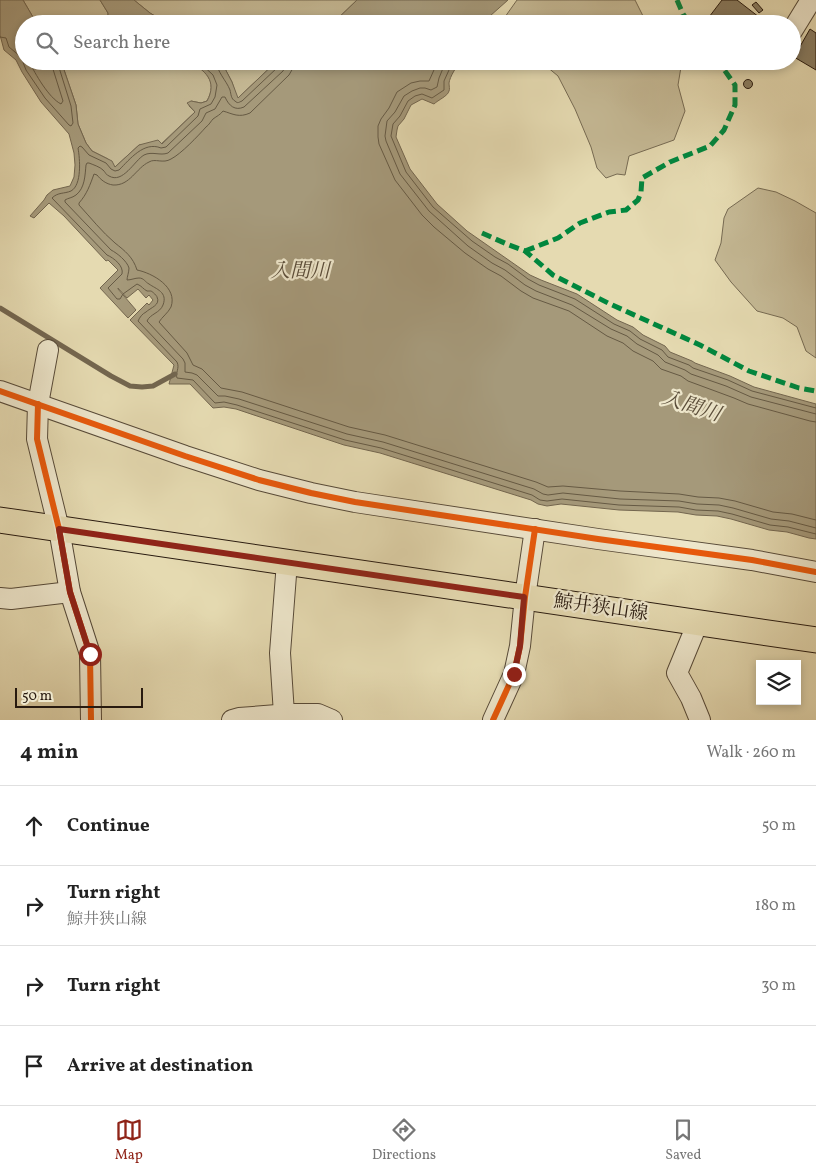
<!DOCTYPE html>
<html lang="en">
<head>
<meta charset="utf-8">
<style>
	:root { --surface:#fff; --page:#f6f6f6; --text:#222; --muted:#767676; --line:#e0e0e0; --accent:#8f2418 }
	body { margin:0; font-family:Vollkorn,"Noto Serif JP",serif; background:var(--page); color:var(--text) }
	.controls { position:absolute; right:15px; bottom:15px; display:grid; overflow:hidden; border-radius:0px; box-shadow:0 2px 8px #0003 }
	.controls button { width:45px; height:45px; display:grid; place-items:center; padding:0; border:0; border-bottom:1px solid var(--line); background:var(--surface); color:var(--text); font:25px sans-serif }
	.scale { position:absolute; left:15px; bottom:12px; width:128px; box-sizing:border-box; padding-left:5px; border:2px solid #281a0f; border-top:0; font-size:14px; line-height:18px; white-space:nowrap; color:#281a0f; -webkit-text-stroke:4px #eee7cc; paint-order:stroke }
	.stop { position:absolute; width:15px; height:15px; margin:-11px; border:4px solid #8f2418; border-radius:50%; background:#fff }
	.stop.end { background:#8f2418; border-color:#fff; box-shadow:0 1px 5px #0008 }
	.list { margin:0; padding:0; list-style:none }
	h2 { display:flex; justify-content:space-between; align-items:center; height:65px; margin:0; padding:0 20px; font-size:21px }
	h2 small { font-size:16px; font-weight:400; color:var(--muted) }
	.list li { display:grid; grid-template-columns:32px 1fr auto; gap:15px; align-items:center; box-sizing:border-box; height:80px; padding:0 20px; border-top:1px solid var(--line) }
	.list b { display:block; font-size:19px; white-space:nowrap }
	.list p { margin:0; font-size:16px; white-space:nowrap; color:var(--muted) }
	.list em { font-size:16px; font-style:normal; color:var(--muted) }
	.icon { flex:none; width:28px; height:28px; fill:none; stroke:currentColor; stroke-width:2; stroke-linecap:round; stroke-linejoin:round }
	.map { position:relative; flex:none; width:816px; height:720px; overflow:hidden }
	.search { position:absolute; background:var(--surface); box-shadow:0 2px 8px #0003; left:15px; right:15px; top:15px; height:55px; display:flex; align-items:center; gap:12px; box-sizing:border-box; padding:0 18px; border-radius:28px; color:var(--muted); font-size:19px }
	.sheet { height:385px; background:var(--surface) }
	nav { display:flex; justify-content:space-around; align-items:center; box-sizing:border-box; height:70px; border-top:1px solid var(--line); background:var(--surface); font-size:14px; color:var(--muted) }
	nav a { display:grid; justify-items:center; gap:2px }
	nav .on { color:var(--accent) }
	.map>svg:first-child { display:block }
</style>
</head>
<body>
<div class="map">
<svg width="816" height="720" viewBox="0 0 816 720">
	<rect width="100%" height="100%" fill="#e5dab1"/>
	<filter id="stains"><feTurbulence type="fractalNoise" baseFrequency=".004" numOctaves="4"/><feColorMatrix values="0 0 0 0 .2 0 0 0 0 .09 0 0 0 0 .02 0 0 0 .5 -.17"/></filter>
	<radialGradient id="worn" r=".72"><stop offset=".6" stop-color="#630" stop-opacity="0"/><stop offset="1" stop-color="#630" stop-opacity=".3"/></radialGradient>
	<!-- green -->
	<g fill="#c5b995" stroke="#766a52">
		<path d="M23,0H100L108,13V24H37Z"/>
		<path d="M134,0H357L332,24H168L150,13Z"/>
		<path d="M517,0H635L647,24H500Z"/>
		<path d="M61,61H188C206,70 218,81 207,101L201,103L191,101L189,106L195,112L161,144L139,145L115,167L108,159L92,151L86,143L78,124L76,105Z"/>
		<path d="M221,61H277L237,99L232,82Z"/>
		<path d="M540,61H682L678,85L685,111L674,140L629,156L625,175L617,174L606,178L597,168L591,147L575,109L558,76Z"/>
		<path d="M758,188L776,192L795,201L816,213V358L806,351L797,327L783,318L757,311L731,282L715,260L721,243L724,218L728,209Z"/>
	</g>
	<!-- water -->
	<g fill="#a5997a" stroke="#73664f">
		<path d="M0,0H23L37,24H24V61H61L76,105L78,124L86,143L92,151L112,161L115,167L139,145L158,140L162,144L195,112L187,103L191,101L201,103L207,101C218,81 205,70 188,61H221L232,82L238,98L277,61H460C456,68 450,76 449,83C449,85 450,90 449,91C448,96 438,100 434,104L422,99L411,105L404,119L398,126L397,130L396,137L410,169L437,204L467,231L530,275L541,280L577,294L617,320L633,327L643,335L665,346L670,352L692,361L695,363L730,376L754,387L816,404V539L809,538L787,532L769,530L731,519L717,516L696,515L678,512L619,510L561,504L547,506L538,504L531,500L380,453L344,445L236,409L224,407L213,408L190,384H169L174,365L130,320L147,303L149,305L153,300L149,295L146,298L138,289L127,298L118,288V289L136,310L128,318L100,288L118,270L108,260L106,261L64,216L49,203L34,218L30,216L44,200L47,195L53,190L70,186L74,177L75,165L74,153L69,134L41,102L22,72L16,60L4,50L0,35Z"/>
		<path d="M100,0H134L150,13L168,24H108V13Z"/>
		<path d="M357,0H508L490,16L484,24H332Z"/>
	</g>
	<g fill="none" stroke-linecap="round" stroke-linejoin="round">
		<!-- shore -->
		<g stroke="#665a44" stroke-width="1">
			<path d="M0,37L6,38L9,47L21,57L26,70L45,98L69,125L71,126L73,123L71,106L57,61"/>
			<path d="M29,61C35,74 49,98 61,104L63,101L52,66L51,61"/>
			<path d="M198,61L213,75L217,85L215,97L211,104L200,109L198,116L166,147L161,148C144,141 130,159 119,170L115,171L111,169L106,163L89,155L82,147L80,146L78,148C80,159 82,185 71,191C64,194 58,192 52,198L107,255C114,258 124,266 122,274L108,288L117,299H120L123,294L137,284C142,286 143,289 147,291C149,291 150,291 151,291C153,292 157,296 157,297C161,305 150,308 146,312C142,314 140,317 138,321L177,362C180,368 175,373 177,378L193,380L215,403L224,402L237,405L345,440L381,448L532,495L540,500L547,501L562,499L619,505L679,507L696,510L718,511L732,514L770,525L788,527L816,534"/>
			<path d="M216,61C217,72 226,80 230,90C231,94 231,99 235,101C238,104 239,102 242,101L278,67L280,61"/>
			<path d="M286,61L285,67L283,71L244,107C235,111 229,106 225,97H222L215,109L206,113L202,121L168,153C160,156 152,151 144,155C134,161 123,184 109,176C104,173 107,174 103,170C100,167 94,165 89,163H87L86,165C85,175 85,188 76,195C72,198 68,198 65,200V202L111,250C117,253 127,261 129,268C129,272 127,277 127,280C131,280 135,278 139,278C144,278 145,282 149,284C156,289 168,292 163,305C160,313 150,314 147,321L183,359L185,363V372L192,373L197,375L218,396H225L239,399L347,434L383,442L534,489L543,494L548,495L563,493L620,499L679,501L697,504L719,505L733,508L771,519L789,521L816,528"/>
			<path d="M293,61V68L289,75L250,113C239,118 233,114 223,111C220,115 217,116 213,119C211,121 209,125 206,127C198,136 181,154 171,159C163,164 155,158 149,162C136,168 130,186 113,185C106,184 101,180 97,175L94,174C90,185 87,194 79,203V205C91,218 102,232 115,243C125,251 133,257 137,270C152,273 178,287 171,307C168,313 162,317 159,322L187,353L193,365L202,369L221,388L242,392L349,427L385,435L536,482L548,487L563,486L620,491L679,494L698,497L719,498L735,501L773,512L792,514L816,520"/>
			<path d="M438,61L429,81H420L411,83L397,92L389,108L381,119L378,126V137L379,144L395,180L422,215L434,227L465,253L488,269L501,276L521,291L533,298L569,311L607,336L623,343L633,351L653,361L661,369L681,376L688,381L734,398L748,404L810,421L816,422"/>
			<path d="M446,61L439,78L437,87L431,90L425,88H420L412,91L404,96L395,112L387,121L385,136L386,141L400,174L429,211L468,246L492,263L505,270L525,285L536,291L572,305L611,329L627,336L637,344L658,355L665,362L685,370L691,374L726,386L751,397L816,414"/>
			<path d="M454,61L449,70L444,81V90L432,98L422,94L415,96L408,101L400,116L393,124L391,136L406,172L433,207L472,241L495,257L508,264L528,279L539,285L575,299L614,324L630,331L640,339L662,350L668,357L689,365L693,368L728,380L752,391L816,408"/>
		</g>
		<!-- stream -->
		<path stroke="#73664f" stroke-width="5" d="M0,308L111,376L130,386L142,387L153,386L175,374"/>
	</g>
	<!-- building -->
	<g fill="#8a7e63" stroke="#281a0f">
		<path d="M722,0H737L768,24H709L706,21Z"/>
		<path d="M756,2L763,10L759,13L752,5Z"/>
		<path d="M810,29L816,33V70L794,57Z"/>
		<circle cx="748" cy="84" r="4.5"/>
	</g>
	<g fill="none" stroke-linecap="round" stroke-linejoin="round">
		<!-- minor casing -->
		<g stroke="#574a38" stroke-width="22">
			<g id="minor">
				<path d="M792,31L811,0"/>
				<path d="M48,350L38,404L37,439L59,529L70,592L90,654L91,720"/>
				<path d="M0,391L185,456L259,480L311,493L355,502L598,539L752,560L816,572"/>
				<path d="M0,598L11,599L70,592"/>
				<path d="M698,622L677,673L691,698L700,720"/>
				<path d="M284,714L280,653L287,562"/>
				<path d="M232,720L239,718L290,714H318L332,720"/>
				<path d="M493,720L514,674L520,646L525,597L535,529"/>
			</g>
		</g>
		<!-- major casing -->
		<g stroke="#281a0f" stroke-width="27">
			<path id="major" d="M0,520L816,640"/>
		</g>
		<!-- minor -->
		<use href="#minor" stroke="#eee7cc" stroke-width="20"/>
		<!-- major -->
		<use href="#major" stroke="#e5dab1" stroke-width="25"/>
		<!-- quiet -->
		<g stroke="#00873e" stroke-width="5" stroke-dasharray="10 5" stroke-linecap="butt">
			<path d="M677,0L683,14L690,24"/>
			<path d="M482,233L509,245L525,251L553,275L608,303L700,345L749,371L799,388L816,391"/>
			<path d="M525,251L558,238L580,223L609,212L626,210L638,200L641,192L642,178L670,162L710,146L724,130L735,105V85L718,61"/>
		</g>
		<!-- cycleway casing -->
		<g stroke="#eee7cc" stroke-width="9">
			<g id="cycleway">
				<path d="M0,391L185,456L259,480L311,493L355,502L598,539L752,560L816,572"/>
				<path d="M38,404L37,439L59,529L70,592L90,654L91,720"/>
				<path d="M493,720L514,674L520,646L525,597L535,529"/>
			</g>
		</g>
		<!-- cycleway -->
		<use href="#cycleway" stroke="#e8590c" stroke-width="6"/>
	</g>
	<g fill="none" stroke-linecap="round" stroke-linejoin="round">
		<!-- route -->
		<path stroke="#8f2418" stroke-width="6" d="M90,654L70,592L59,529L524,597L520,646L514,674"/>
	</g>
	<g text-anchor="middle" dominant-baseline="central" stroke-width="4.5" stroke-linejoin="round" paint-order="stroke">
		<!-- street labels -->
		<g font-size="19" fill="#281a0f" stroke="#eee7cc">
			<text transform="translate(601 608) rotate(8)">鯨井狭山線</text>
		</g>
		<!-- water labels -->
		<g font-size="20" font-style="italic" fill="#5a4d3a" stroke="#eee7cc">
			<text x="300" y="272">入間川</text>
			<text transform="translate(691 407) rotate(18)">入間川</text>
		</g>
	</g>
	<rect width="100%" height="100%" filter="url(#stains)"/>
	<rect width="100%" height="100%" fill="url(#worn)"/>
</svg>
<div class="controls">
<button><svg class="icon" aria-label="layers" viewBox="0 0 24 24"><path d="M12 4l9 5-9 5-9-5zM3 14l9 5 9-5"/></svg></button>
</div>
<div class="scale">50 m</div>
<div class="stop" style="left:90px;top:654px"></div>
<div class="stop end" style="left:514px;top:674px"></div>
<div class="search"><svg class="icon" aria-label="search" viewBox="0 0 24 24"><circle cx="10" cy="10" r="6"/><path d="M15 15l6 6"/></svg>Search here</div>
</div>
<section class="sheet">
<h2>4 min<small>Walk · 260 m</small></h2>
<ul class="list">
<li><svg class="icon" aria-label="ahead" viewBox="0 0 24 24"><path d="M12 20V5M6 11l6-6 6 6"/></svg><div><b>Continue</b></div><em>50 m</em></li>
<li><svg class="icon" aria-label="right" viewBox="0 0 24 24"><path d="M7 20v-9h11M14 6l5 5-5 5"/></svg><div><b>Turn right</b><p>鯨井狭山線</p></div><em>180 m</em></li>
<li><svg class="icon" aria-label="right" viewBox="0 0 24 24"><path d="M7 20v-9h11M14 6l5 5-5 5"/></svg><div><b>Turn right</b></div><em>30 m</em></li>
<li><svg class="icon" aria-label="arrive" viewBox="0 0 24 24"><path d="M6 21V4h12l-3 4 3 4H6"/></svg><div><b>Arrive at destination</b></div></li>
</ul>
</section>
<nav>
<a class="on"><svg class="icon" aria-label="map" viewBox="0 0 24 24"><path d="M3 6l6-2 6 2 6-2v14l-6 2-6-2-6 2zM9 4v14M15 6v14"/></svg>Map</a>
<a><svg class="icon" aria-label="directions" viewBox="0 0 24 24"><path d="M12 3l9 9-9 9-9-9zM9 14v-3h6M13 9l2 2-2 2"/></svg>Directions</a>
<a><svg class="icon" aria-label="saved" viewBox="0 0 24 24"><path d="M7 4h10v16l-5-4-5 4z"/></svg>Saved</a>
</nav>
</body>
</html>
